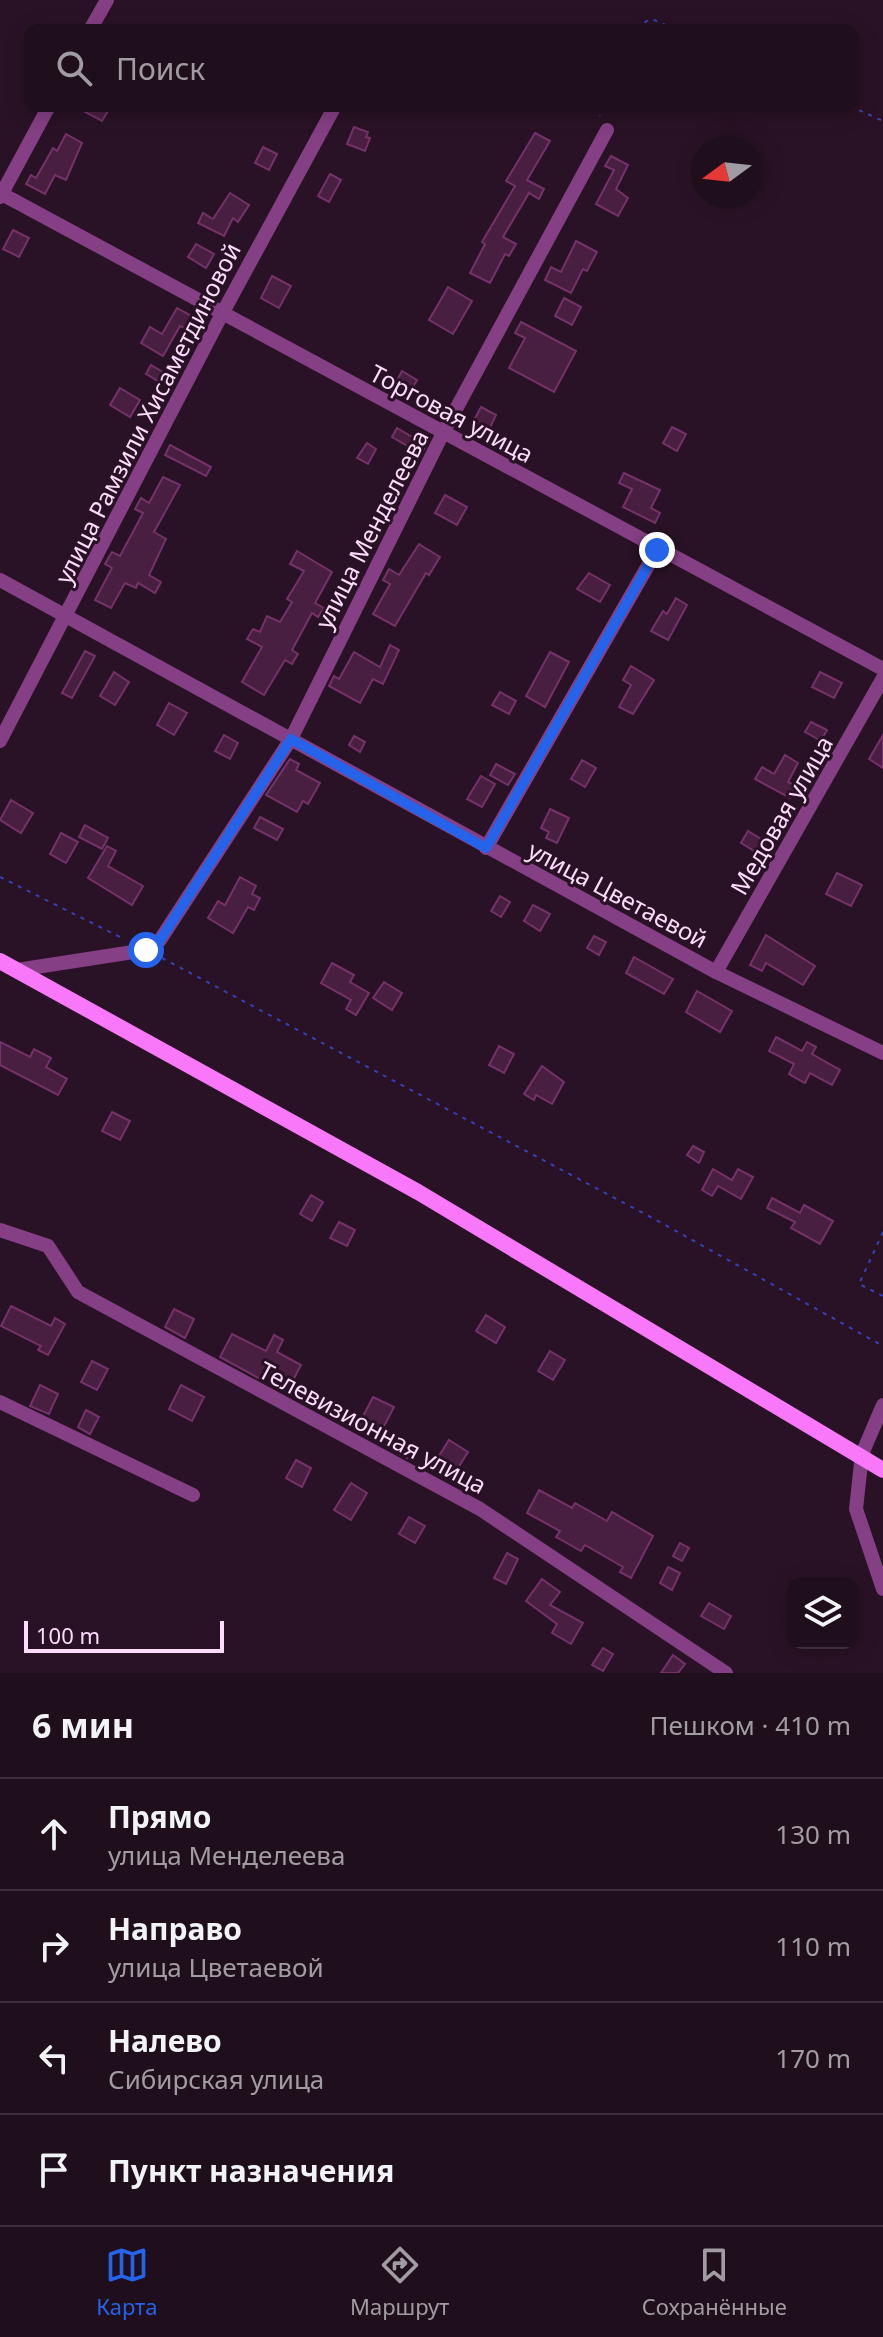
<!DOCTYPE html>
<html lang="ru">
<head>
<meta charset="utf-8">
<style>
	:root { --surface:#1f0e1c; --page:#2c1c29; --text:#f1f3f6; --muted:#a19ca3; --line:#3c2e3b; --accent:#2563eb }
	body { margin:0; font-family:"Noto Sans",sans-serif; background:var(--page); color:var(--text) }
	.controls { position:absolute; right:24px; bottom:24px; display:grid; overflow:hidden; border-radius:16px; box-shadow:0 4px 20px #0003 }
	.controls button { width:72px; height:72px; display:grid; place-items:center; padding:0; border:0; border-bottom:2px solid var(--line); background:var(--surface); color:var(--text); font:40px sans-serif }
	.compass { position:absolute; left:691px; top:136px; width:72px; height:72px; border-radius:50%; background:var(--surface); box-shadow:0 4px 20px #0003; rotate:255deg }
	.scale { position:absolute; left:24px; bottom:20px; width:200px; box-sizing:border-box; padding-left:8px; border:4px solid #fddbfa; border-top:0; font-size:22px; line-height:28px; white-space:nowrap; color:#fddbfa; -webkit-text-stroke:6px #291225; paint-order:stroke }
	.stop { position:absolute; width:24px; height:24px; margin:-18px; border:6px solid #2563eb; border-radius:50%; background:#fff }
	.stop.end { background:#2563eb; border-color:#fff; box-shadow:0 2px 8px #0008 }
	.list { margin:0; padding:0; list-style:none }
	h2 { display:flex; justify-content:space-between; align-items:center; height:104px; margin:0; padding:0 32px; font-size:34px }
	h2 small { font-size:26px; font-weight:400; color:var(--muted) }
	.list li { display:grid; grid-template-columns:52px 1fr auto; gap:24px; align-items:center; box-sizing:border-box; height:112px; padding:0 32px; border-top:2px solid var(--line) }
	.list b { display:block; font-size:30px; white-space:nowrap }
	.list p { margin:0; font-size:26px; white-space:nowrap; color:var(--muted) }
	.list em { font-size:26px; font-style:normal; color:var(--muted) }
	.icon { flex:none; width:44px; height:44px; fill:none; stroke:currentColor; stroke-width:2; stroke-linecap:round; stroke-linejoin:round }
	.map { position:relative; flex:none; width:883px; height:1673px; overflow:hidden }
	.search { position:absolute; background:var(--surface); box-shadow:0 4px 20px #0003; left:24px; right:24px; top:24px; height:88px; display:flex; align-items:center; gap:20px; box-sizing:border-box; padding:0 28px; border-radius:16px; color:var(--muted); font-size:30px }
	.sheet { height:552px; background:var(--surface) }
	nav { display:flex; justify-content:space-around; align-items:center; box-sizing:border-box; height:112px; border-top:2px solid var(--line); background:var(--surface); font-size:22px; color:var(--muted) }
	nav a { display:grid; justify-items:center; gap:4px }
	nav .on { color:var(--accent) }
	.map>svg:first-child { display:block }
</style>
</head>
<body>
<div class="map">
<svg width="883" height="1673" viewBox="0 0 883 1673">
	<rect width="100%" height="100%" fill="#291225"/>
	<!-- building -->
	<g fill="#491f41" stroke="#743268" stroke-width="2">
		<path d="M74,106H111L102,121Z"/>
		<path d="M354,127L368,132L366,137L370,138L365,151L347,144Z"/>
		<path d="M535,133L550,141L527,180L544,189L539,199L529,193L503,237L516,244L509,256L505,254L490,283L470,273L485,244L482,242L515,186L506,181Z"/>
		<path d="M66,134L82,143L66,180L55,175L45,194L26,184L31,175L36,178L53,148L57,151Z"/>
		<path d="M263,147L277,154L269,170L255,163Z"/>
		<path d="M611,156L628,165L616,189L628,198L618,216L596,204L614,170L605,166Z"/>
		<path d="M330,174L341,180L329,202L318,196Z"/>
		<path d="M230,193L249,205L238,222L233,218L224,236L198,223L203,213L213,219Z"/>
		<path d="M13,230L29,238L19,257L3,249Z"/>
		<path d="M576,241L597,252L587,271L583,269L571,293L545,280L551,267L561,272Z"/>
		<path d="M196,244L214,254L206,268L188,257Z"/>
		<path d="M272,276L291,286L279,308L261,298Z"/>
		<path d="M448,287L472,301L453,334L429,320Z"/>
		<path d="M564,298L581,307L572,325L555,316Z"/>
		<path d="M177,308L193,317L187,329L180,326L163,356L141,343L150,327L162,334Z"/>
		<path d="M521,322L576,351L554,392L509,368L525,338L515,333Z"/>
		<path d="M151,365L163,372L158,381L146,374Z"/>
		<path d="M402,371L417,380L410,392L395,384Z"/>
		<path d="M120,388L140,400L130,417L110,405Z"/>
		<path d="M481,407L496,415L487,434L471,426Z"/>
		<path d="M672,427L686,434L677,451L663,443Z"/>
		<path d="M397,428L426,445L421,454L392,437Z"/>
		<path d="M367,443L376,449L368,464L357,458Z"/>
		<path d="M170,445L211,467L206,476L165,455Z"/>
		<path d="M624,473L660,490L651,508L660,513L655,523L623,507L632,489L619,483Z"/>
		<path d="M163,477L180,485L154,532L166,539L149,575L161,582L155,593L138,583L136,588L125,583L111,608L95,600L112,568L105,564L112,552L120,556L143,513L135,509L141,498L149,503Z"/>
		<path d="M445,495L467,507L457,525L435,513Z"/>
		<path d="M419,544L440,557L429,575L426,573L395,626L373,614L390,584L383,580L389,569L399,575Z"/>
		<path d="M297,551L332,572L315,603L324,608L318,617L312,613L292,650L298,654L292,664L285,660L264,695L242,682L262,647L247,639L253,629L260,632L267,616L280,622L292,602L287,599L304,571L290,564Z"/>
		<path d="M589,573L610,585L600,602L577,589Z"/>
		<path d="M676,598L687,605L668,640L651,631L663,611L667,614Z"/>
		<path d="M390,645L399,650L383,684L373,679L360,703L329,686L334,676L339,679L354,652L380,667Z"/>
		<path d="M85,651L95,656L72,698L62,693Z"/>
		<path d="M550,652L569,662L545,707L526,696Z"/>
		<path d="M631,666L654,680L633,714L619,707L631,685L623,680Z"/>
		<path d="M114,672L129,682L115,705L100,696Z"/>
		<path d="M820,672L842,683L834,698L812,687Z"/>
		<path d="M500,692L516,701L509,714L492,705Z"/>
		<path d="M169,703L187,713L174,735L157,725Z"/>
		<path d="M811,722L827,730L821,741L805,732Z"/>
		<path d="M224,735L238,743L230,759L215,751Z"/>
		<path d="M883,735V768L869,759Z"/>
		<path d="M354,736L365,742L360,752L349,745Z"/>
		<path d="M785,755L798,763L788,782L796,786L790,798L755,779L762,767L774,774Z"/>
		<path d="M290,759L299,764L296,770L320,783L308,804L303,801L297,812L266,795Z"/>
		<path d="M582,760L596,768L585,787L571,779Z"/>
		<path d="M496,764L515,774L508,785L490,775Z"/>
		<path d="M481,776L495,784L482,807L467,799Z"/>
		<path d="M11,800L33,813L21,833L0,820Z"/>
		<path d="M550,809L569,818L557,843L546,838L549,832L541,828Z"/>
		<path d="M260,817L283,829L277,840L254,828Z"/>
		<path d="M85,825L108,838L102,849L79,837Z"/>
		<path d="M748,831L766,842L759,854L741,843Z"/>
		<path d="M61,833L78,842L66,863L50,854Z"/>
		<path d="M107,846L116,851L108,866L143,886L132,905L88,878Z"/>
		<path d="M837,873L862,885L851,906L826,894Z"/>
		<path d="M240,877L256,886L252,894L260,898L254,910L248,907L233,933L208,918L218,901L225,905Z"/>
		<path d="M500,896L510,902L501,917L491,911Z"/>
		<path d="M533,905L550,914L540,931L524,921Z"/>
		<path d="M766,935L815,966L803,985L766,963L762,971L750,965Z"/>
		<path d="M594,936L606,942L599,955L587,948Z"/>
		<path d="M634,957L673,979L664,994L626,973Z"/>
		<path d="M332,963L354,975L350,982L369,993L356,1015L346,1009L351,1000L321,983Z"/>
		<path d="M384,982L402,993L392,1010L373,998Z"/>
		<path d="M697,991L732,1011L720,1032L686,1012Z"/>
		<path d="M776,1037L802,1051L807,1042L816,1047L812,1054L840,1070L832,1085L810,1073L805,1083L789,1074L794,1064L769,1051Z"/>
		<path d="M0,1042L30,1057L34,1049L51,1058L46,1067L67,1079L58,1095L0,1065Z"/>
		<path d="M499,1046L514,1054L504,1073L489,1065Z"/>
		<path d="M542,1066L564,1082L552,1104L536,1095L534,1100L524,1094Z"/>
		<path d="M112,1112L130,1121L120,1140L102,1131Z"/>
		<path d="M693,1146L704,1152L699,1163L687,1155Z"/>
		<path d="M713,1169L732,1180L738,1169L753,1177L741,1199L718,1186L712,1196L702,1190Z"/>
		<path d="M311,1195L323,1202L312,1221L300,1214Z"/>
		<path d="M772,1198L800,1213L804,1205L833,1221L820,1244L791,1228L795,1222L767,1208Z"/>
		<path d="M339,1222L355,1230L347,1246L330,1238Z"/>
		<path d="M11,1306L51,1326L55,1318L65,1324L48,1355L38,1350L41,1346L1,1326Z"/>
		<path d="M174,1309L194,1319L185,1338L165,1327Z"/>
		<path d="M486,1315L505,1327L496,1343L476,1331Z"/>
		<path d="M232,1334L266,1351L274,1335L283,1340L277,1352L301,1365L289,1388L265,1374L262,1380L220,1357Z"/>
		<path d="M550,1351L565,1360L553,1380L538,1371Z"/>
		<path d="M92,1361L108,1369L97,1390L81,1382Z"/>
		<path d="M40,1385L58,1394L49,1414L30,1406Z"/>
		<path d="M181,1385L204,1397L192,1421L169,1409Z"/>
		<path d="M373,1397L394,1407L379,1436L358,1426Z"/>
		<path d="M86,1410L99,1417L90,1434L78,1427Z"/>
		<path d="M449,1440L468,1452L456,1471L437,1459Z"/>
		<path d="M405,1442L415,1447L409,1459L399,1454Z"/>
		<path d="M296,1460L311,1468L302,1487L286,1478Z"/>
		<path d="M351,1483L367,1493L351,1520L334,1510Z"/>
		<path d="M539,1490L572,1508L575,1503L607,1521L612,1512L653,1536L631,1578L620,1572L623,1567L585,1545L581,1551L556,1537L560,1531L527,1513Z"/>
		<path d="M409,1517L425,1526L415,1543L399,1534Z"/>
		<path d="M680,1543L689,1548L682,1561L673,1556Z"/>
		<path d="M507,1553L518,1559L506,1584L494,1578Z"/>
		<path d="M668,1567L680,1573L672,1590L660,1583Z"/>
		<path d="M542,1579L560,1592L550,1605L583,1623L571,1644L552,1633L557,1624L526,1601Z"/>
		<path d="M709,1603L731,1616L724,1629L701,1616Z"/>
		<path d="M603,1648L613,1654L603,1671L592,1665Z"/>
		<path d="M673,1655L685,1664L678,1673H661Z"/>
	</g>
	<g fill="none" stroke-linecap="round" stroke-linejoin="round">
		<!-- path -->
		<g stroke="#3641b6" stroke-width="2" stroke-dasharray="4 6" stroke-linecap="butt">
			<path d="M626,30L652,19L677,30"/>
			<path d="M596,106L600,116"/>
			<path d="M850,106L883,121"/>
			<path d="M0,877L124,939"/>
			<path d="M162,958L658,1221L883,1346"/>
			<path d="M883,1232L859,1284L883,1296"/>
		</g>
		<!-- street -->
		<g stroke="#853f84" stroke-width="14">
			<path d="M90,30L107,0"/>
			<path d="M0,193L883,669"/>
			<path d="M0,197L49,106"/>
			<path d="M0,580L716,972L883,1053"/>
			<path d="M0,741L222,314L335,106"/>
			<path d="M486,848L657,550"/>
			<path d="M17,970L146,950L160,940L291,739L443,433L607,130"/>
			<path d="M716,972L883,678"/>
			<path d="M0,1230L48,1246L78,1292L480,1509L726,1673"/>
			<path d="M0,1402L193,1495"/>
			<path d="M883,1405L862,1454L856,1509L883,1589"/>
		</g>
		<!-- secondary -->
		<path stroke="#f977f9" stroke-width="16" d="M0,961L418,1192L883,1470"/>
	</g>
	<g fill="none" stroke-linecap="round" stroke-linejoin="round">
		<!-- route -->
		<path stroke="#2563eb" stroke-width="10" d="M146,950L160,940L291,739L486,848L657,550"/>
	</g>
	<g text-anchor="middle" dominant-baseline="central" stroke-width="6" stroke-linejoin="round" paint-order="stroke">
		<!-- street labels -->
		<g font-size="24" fill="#fddbfa" stroke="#291225">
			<text transform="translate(147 413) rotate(-63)">улица Рамзили Хисаметдиновой</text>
			<text transform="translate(452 413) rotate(28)">Торговая улица</text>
			<text transform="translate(371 529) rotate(-63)">улица Менделеева</text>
			<text transform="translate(781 815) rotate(-60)">Медовая улица</text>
			<text transform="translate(618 894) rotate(28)">улица Цветаевой</text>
			<text transform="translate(373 1427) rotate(28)">Телевизионная улица</text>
		</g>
	</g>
</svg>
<div class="controls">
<button><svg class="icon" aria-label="layers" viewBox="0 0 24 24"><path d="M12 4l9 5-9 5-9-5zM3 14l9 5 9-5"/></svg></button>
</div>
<svg class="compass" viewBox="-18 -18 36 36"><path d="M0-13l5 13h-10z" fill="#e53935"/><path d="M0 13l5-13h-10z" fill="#a19ca3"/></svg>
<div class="scale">100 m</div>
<div class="stop" style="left:146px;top:950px"></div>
<div class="stop end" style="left:657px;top:550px"></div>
<div class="search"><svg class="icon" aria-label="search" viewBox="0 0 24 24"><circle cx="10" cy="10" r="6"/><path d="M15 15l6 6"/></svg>Поиск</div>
</div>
<section class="sheet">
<h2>6 мин<small>Пешком · 410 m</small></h2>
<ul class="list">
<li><svg class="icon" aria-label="ahead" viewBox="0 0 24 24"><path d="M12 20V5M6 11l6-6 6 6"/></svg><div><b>Прямо</b><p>улица Менделеева</p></div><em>130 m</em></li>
<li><svg class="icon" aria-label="right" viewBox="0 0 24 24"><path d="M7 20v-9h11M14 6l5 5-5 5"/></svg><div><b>Направо</b><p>улица Цветаевой</p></div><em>110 m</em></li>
<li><svg class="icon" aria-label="left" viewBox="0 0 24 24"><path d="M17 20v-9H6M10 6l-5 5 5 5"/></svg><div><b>Налево</b><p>Сибирская улица</p></div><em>170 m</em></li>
<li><svg class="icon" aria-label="arrive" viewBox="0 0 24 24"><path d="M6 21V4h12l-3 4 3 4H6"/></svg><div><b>Пункт назначения</b></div></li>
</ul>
</section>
<nav>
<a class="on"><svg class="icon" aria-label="map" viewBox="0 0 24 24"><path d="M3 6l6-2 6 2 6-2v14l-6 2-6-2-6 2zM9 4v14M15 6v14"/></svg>Карта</a>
<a><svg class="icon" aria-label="directions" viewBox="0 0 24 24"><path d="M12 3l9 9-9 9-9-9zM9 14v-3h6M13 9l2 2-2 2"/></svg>Маршрут</a>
<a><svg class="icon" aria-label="saved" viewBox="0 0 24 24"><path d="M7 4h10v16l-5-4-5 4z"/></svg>Сохранённые</a>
</nav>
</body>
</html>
